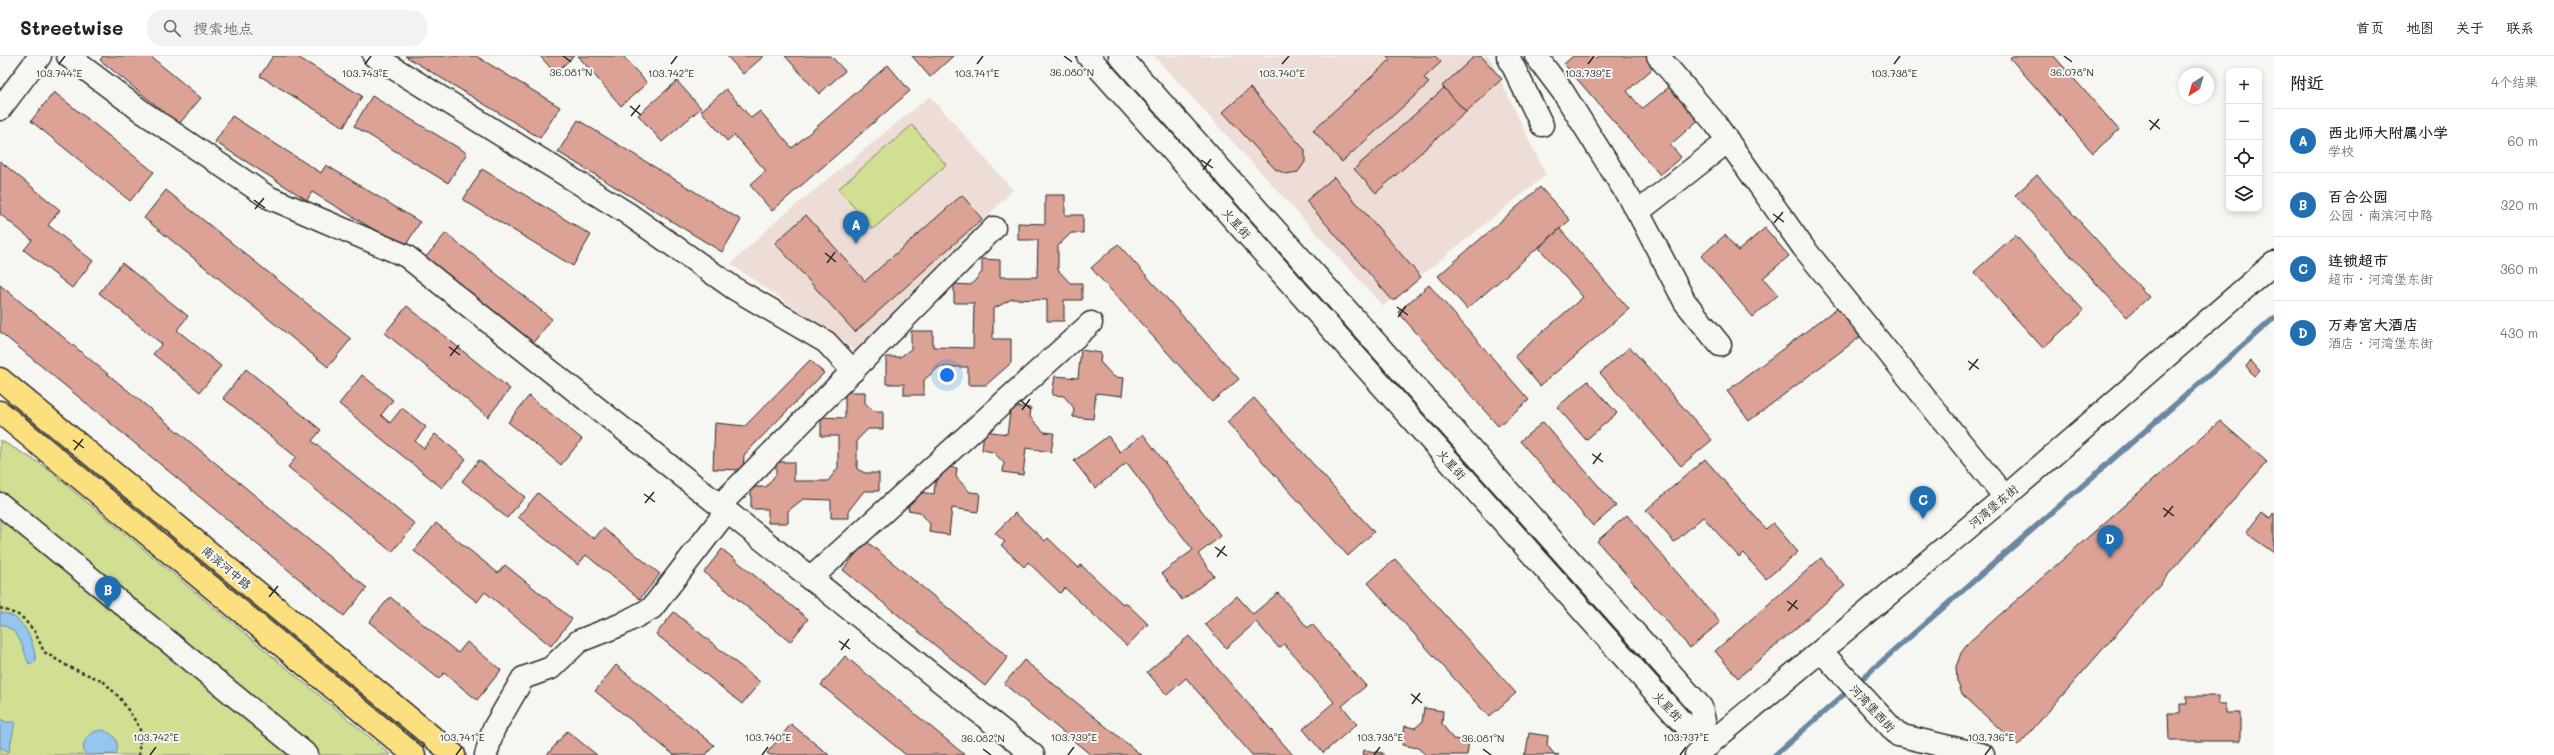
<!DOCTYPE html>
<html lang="zh">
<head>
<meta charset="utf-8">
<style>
	:root { --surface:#fff; --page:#f2f2f2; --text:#222; --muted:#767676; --line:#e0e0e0; --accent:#1f6fb2 }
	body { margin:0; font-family:Mali,"LXGW WenKai TC",sans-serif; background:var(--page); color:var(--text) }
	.controls { position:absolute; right:12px; top:12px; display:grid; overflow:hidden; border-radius:8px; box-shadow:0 2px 6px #0003 }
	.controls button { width:36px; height:36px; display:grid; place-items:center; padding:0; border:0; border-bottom:1px solid var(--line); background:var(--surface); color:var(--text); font:20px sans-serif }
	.compass { position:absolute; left:2178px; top:12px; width:36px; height:36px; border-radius:50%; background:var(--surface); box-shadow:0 2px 6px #0003; rotate:217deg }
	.you { position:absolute; left:947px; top:319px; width:14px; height:14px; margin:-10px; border:3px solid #fff; border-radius:50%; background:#1a73e8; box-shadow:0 0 0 6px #1a73e833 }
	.badge { display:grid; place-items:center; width:26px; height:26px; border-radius:50%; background:var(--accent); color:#fff; font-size:13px; font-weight:700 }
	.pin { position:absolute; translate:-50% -33px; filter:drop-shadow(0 1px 2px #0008) }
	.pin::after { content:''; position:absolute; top:21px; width:14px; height:12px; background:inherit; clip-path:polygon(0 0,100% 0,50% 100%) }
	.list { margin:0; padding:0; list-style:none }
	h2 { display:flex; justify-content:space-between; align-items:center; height:52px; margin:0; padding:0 16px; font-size:17px }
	h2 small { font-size:13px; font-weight:400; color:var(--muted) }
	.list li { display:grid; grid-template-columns:26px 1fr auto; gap:12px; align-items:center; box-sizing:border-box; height:64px; padding:0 16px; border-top:1px solid var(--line) }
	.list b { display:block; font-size:15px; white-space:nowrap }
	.list p { margin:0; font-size:13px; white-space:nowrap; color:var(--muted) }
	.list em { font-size:13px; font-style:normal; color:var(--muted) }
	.icon { flex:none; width:22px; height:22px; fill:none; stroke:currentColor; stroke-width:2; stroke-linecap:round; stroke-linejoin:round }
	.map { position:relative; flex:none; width:2274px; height:699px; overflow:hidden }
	header { display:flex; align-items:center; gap:24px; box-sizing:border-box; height:56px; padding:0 20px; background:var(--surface); border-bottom:1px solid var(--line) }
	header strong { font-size:19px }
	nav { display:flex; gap:22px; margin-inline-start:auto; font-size:14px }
	.search { width:280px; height:36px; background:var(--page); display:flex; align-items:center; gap:10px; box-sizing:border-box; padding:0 14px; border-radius:16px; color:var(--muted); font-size:15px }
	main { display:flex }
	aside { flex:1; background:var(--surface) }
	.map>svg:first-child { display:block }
</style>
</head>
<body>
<header>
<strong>Streetwise</strong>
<div class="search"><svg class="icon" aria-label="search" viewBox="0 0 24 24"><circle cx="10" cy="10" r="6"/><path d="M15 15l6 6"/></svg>搜索地点</div>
<nav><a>首页</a><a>地图</a><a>关于</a><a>联系</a></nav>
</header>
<main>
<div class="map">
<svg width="2274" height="699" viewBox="0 0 2274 699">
	<rect width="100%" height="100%" fill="#f6f6f2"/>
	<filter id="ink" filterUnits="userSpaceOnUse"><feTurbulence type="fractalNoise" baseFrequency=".025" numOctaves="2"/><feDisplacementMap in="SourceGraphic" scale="8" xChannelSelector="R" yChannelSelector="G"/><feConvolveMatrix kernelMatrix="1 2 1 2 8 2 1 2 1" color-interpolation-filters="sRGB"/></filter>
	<g filter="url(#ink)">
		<!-- built -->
		<g fill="#eeddd6">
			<path d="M1154,0H1489L1546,119L1383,250Z"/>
			<path d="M930,40L1013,134L855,294L731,208L774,167Z"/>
		</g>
		<!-- green -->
		<g fill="#d0df92" stroke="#7e855e">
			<path d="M912,69L946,109L873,173L838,133Z"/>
			<path d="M0,384L41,408L391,699H0Z"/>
		</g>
		<!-- water -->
		<g fill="#95c6f1" stroke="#6b88a2">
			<path d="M0,557C24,558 34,586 36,606L29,608C21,589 21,575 0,568Z"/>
			<path d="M0,663L6,666H15L9,696L0,691Z"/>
			<path d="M101,674C114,677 120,685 116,698L85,699C80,686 88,676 101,674Z"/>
		</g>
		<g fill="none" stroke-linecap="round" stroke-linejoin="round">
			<!-- stream -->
			<g stroke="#6b88a2" stroke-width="5.5">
				<path d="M1856,628L2274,262"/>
				<path d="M1775,699L1849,634"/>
			</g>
		</g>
		<!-- building -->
		<g fill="#dba295" stroke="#2b2b2b">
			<path d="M103,0H150L201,42L179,68L100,4Z"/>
			<path d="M273,0H296L362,40L344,71L260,20Z"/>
			<path d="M405,0H476L560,51L540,82Z"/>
			<path d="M540,0H574L555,17Z"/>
			<path d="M578,0H623L647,27L621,50Z"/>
			<path d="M727,0H764L743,18Z"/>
			<path d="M785,0H831L845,15L819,38Z"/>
			<path d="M912,0H953L930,21Z"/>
			<path d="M1387,0H1435L1441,6L1424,22L1429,27L1342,106L1313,74L1390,4Z"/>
			<path d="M1475,0H1481L1502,23L1466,56L1442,30Z"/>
			<path d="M1573,0H1593L1596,3L1599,0H1651L1658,8L1627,35L1642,53L1674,27L1703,60L1670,89L1681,101L1660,119L1564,8Z"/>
			<path d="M2012,0H2054L2119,74L2093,97L2010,2Z"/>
			<path d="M888,9L910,35L772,155L750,129L766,115L734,79L727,85L701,55L726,33L751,62L760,55L792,92Z"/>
			<path d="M677,25L701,52L662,86L638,59Z"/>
			<path d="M1250,32L1305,94V106L1298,116L1286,118L1275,113L1223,56Z"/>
			<path d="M1444,32L1466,56L1376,137L1354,113Z"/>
			<path d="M54,36L154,116L130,145L31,65Z"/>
			<path d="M372,40L467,97L448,127L354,70Z"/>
			<path d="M232,60L321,117L326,109L420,166L404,192L312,136L307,144L215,86Z"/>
			<path d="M578,64L741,164L722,196L558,96Z"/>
			<path d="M0,105L60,154L48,169L93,205L72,232L24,194L32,184L0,158Z"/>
			<path d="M482,113L591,179L573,210L463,144Z"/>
			<path d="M2037,119L2149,241L2127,261L2015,139Z"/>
			<path d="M1334,121L1421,221L1393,245L1306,145Z"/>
			<path d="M1540,131L1570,164L1467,253L1438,220Z"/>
			<path d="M166,134L351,283L328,311L144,162Z"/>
			<path d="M962,139L982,163L855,276L775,187L806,159L865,225Z"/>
			<path d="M1045,139H1065V159H1083V177H1071L1058,190V214L1070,227H1082V244H1064V265H1047V244L1012,243L993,253V283H1011V307L986,329H968V311H939L924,324V339H904V328H886V301H900L911,293V275H933V291L973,292L974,247H954V228L971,229L982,216V203L1000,204V221H1037L1038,184H1018V167L1045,168Z"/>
			<path d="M1765,172L1789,200L1763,222L1778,239L1753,261L1701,200L1725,179L1738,195Z"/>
			<path d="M1560,173L1629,253L1540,330L1515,300L1583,241L1539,192Z"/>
			<path d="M446,177L552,263L532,288L425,202Z"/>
			<path d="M2015,179L2084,255L2043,292L1974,216Z"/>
			<path d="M1118,188L1239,323L1212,346L1091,212Z"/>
			<path d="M122,207L188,260L177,274L221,310L200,336L153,298L162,288L99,237Z"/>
			<path d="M0,229L367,532L344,560L0,276Z"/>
			<path d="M1429,229L1529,344L1498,370L1398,256Z"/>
			<path d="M407,250L510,333L488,361L385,277Z"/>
			<path d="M1837,252L1860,281L1749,365L1727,335Z"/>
			<path d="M1630,291L1712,384L1681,410L1600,317Z"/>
			<path d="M1081,294L1101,297L1100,306L1114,321L1124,322L1122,340L1096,337L1093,363L1073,361L1074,352L1064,340L1052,339L1055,320L1078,322Z"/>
			<path d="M810,304L824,317L744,399L743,414L713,413L715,367L745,370Z"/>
			<path d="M2251,305L2260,315L2254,320L2246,310Z"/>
			<path d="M246,313L321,374L312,385L415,468L392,496L288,411L296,401L223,342Z"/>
			<path d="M362,319L393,344L381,359L390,367L402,352L426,371L415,385L424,392L435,378L466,403L442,432L339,348Z"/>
			<path d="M1588,325L1617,357L1586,384L1557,351Z"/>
			<path d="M845,336H865V347L874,355H883V373H868L857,384V413L865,417H879V435H864L849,454V462H831V444L803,443L788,455V467H768V453H751V431H766L776,418V406H794V425H828L838,412V380H821V361L845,362Z"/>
			<path d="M529,340L582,383L561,409L508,366Z"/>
			<path d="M1254,342L1374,476L1348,500L1227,366Z"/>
			<path d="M1011,350L1031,352L1030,361L1044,376L1054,377L1051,396L1026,392L1023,419L1003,416L1004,407L993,396L982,394L984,375L1007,378Z"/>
			<path d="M2220,365L2267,406L2018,690L1962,638L1957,625L1956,611L1961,597L1969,586Z"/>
			<path d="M1543,366L1616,450L1593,470L1520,385Z"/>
			<path d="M1143,378L1221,480L1198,498L1214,520L1182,544L1162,517L1193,494L1127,407L1095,432L1074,405L1108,380L1120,396Z"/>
			<path d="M1705,403L1766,473L1773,467L1798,496L1766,523L1743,497L1739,501L1703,461L1674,486L1646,454Z"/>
			<path d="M479,404L525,441L507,462L462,425Z"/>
			<path d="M937,410L957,412L956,421L970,436L980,437L978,456L952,452L949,479L929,476L930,468L920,456L908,454L911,435L934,438Z"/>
			<path d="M538,437L594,483L603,472L660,518L640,543L586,499L578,509L518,461Z"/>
			<path d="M2262,456L2270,462L2274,456V497L2246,477Z"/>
			<path d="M1015,457L1045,485L1048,482L1079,512L1081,509L1123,548L1125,546L1148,568L1127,590L1065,532L1060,537L1028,506L1024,511L1001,489L1005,486L995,477Z"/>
			<path d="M1627,459L1720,566L1690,592L1597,485Z"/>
			<path d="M436,467L498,517L505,509L572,563L551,590L485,536L477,546L414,495Z"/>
			<path d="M866,485L1008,601L985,630L843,514Z"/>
			<path d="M722,493L808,563L790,586L704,516Z"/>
			<path d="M1821,502L1845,530L1738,622L1715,595Z"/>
			<path d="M1395,503L1516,637L1489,661L1368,527Z"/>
			<path d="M1278,537L1308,572L1312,568L1366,630L1342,650L1357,668L1323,697L1303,673L1334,646L1284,588L1279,592L1256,566L1226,592L1205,568L1237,540L1253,558Z"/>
			<path d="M390,541L458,597L467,586L501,614L477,644L444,617L439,623L369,566Z"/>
			<path d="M674,556L760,626L742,648L656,578Z"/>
			<path d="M1189,580L1293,699H1252L1186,622L1167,639L1147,616Z"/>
			<path d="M845,600L965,699H906L821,629Z"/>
			<path d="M1024,604L1141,699H1091L1004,628Z"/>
			<path d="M616,609L714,689L706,699H674L595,635Z"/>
			<path d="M2187,640H2218V648H2226V657H2240V685H2169L2168,657H2180V648H2187Z"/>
			<path d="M1424,652L1443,655L1442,668L1453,683L1469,685L1467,699H1426L1418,692L1402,689L1405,670L1415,672L1422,666Z"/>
			<path d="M791,668L829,699H770L767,697Z"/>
			<path d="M567,675L597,699H547Z"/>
			<path d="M1529,677L1548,680L1547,689L1554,698L1559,699H1523L1526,697Z"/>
			<path d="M1364,694L1383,697V699H1363Z"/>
		</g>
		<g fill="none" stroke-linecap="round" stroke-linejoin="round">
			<!-- minor casing -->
			<g stroke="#2b2b2b" stroke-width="25">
				<g id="minor">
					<path d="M68,0L144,57L268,141L406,200L1033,699"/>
					<path d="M374,0L627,157L735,233L826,286L853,315"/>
					<path d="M1088,0L1679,663L1709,689"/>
					<path d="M1120,0L1701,651L1709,689"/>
					<path d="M1508,0L1542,69"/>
					<path d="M1536,0L1563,36L1638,156L1685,246L1720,289"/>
					<path d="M1658,0L1715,67L1803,191L2005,441"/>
					<path d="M0,53L40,0"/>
					<path d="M1638,156L1728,85"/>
					<path d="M0,448L307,699"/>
					<path d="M719,450L994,172"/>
					<path d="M810,523L1091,267"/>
					<path d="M1821,595L1898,679L1983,699"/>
					<path d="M486,699L493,674L523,622L551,612L579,585L620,569L652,552L726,456"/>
					<path d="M1696,699L2005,441L2274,207"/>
				</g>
			</g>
			<!-- highway casing -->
			<g stroke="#2b2b2b" stroke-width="25">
				<g id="highway">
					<path d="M0,323L454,699"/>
					<path d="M0,356L414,699"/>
				</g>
			</g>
			<!-- path -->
			<path stroke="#2b2b2b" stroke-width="2.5" stroke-dasharray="3 3" stroke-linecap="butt" d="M0,552L21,560L35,576L44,596L69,611L103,625L120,642L140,672L139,699"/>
			<!-- minor -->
			<use href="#minor" stroke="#f6f6f2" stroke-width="22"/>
			<!-- highway -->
			<use href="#highway" stroke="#fce080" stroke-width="22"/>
		</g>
	</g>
	<!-- ticks -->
	<path fill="none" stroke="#2b2b2b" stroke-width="1.5" d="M563,0L571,6M1064,0L1072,6M2064,0L2072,6M59,8L65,0M365,8L371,0M671,8L677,0M977,8L983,0M1282,8L1289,0M1588,8L1594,0M1894,8L1900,0M630,50L641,59M631,60L640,49M2149,64L2160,73M2150,74L2159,63M1201,104L1213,112M1203,114L1211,103M254,144L265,152M255,153L264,142M1773,158L1784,166M1774,167L1783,156M825,197L836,206M827,207L835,196M1397,251L1408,259M1398,261L1406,250M449,291L460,299M450,300L459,289M1968,305L1979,313M1969,314L1978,303M1020,344L1031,353M1022,354L1030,343M73,384L84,392M74,394L83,383M1592,398L1603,406M1593,408L1601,397M644,438L655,446M645,447L654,436M2163,452L2174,460M2164,461L2173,450M1215,491L1227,500M1217,501L1225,490M268,531L279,539M269,541L278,530M1787,545L1798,553M1788,555L1797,544M839,585L850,593M841,594L849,583M1411,638L1422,647M1412,648L1420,637M983,693L991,699M1483,693L1491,699M150,699L156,691M456,699L462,691M762,699L768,691M1068,699L1074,691M1374,699L1380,691M1680,699L1686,691M1985,699L1991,691"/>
	<g text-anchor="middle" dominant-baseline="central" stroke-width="4" stroke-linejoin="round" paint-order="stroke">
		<!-- street labels -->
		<g font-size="12" fill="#2b2b2b" stroke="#f6f6f2">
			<text transform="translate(1237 167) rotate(48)">火星街</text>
			<text transform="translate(1452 408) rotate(48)">火星街</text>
			<text transform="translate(1993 450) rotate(-40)">河湾堡东街</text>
			<text transform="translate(227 511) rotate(40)">南滨河中路</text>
			<text transform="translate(1668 650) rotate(47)">火星街</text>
			<text transform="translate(1873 652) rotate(47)">河湾堡西街</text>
		</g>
	</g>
	<g font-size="10" text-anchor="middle" fill="#2b2b2b" stroke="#f6f6f2" stroke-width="4" stroke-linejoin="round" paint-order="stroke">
		<text x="571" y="20">36.081°N</text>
		<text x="2072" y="20">36.078°N</text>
		<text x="1072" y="20">36.080°N</text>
		<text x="59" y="21">103.744°E</text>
		<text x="365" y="21">103.743°E</text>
		<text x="671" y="21">103.742°E</text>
		<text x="977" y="21">103.741°E</text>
		<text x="1282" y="21">103.740°E</text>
		<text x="1588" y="21">103.739°E</text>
		<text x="1894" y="21">103.738°E</text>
		<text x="156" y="685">103.742°E</text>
		<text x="462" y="685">103.741°E</text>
		<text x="768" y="685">103.740°E</text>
		<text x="1074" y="685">103.739°E</text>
		<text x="1380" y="685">103.738°E</text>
		<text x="1686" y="685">103.737°E</text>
		<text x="1991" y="685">103.736°E</text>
		<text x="983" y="686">36.082°N</text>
		<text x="1483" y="686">36.081°N</text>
	</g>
</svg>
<div class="controls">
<button>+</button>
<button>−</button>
<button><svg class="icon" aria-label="locate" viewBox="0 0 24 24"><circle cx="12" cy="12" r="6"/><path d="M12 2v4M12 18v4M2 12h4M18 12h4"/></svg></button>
<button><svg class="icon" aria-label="layers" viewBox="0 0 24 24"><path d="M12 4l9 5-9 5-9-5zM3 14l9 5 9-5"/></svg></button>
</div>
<svg class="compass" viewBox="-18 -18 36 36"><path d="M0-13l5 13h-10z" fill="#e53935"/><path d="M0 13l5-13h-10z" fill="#767676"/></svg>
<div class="you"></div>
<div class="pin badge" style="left:856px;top:188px">A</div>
<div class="pin badge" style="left:108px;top:553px">B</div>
<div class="pin badge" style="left:1923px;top:463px">C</div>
<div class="pin badge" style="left:2110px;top:502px">D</div>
</div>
<aside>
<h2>附近<small>4个结果</small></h2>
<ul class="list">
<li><span class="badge">A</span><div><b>西北师大附属小学</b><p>学校</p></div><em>60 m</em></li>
<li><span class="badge">B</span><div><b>百合公园</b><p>公园 · 南滨河中路</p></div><em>320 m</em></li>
<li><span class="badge">C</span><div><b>连锁超市</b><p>超市 · 河湾堡东街</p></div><em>360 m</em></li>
<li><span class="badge">D</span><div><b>万寿宫大酒店</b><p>酒店 · 河湾堡东街</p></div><em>430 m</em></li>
</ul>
</aside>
</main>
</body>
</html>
